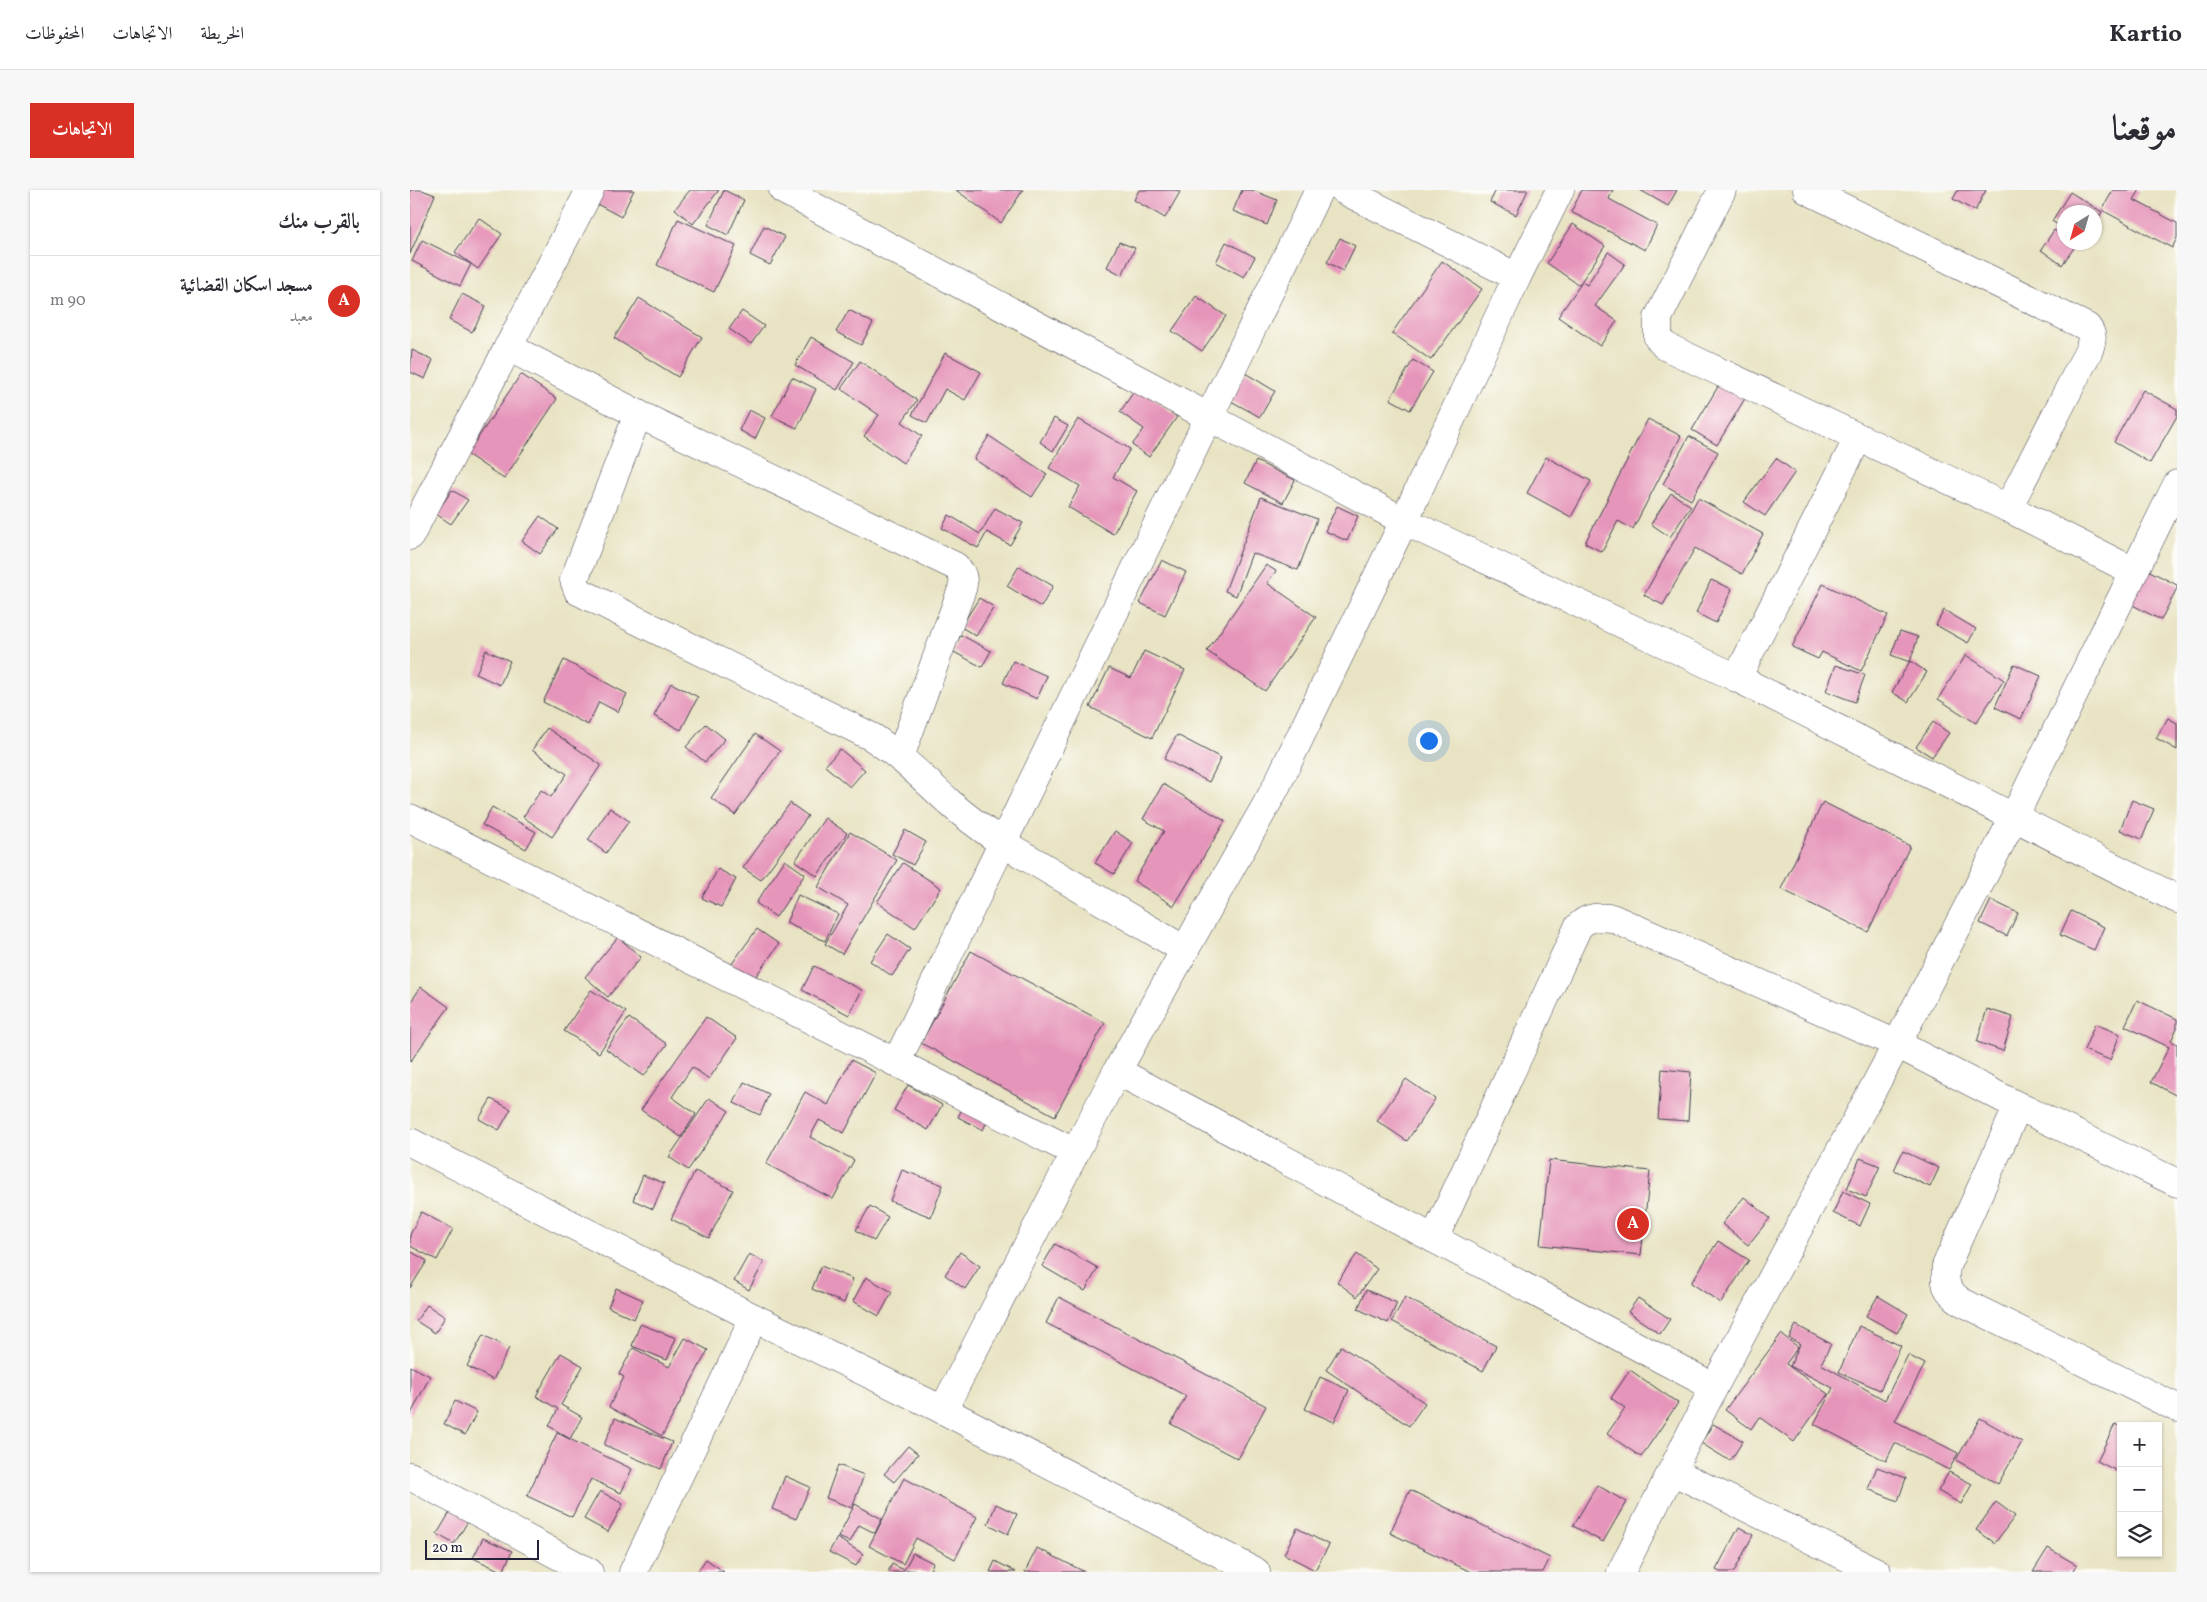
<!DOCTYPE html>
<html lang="ar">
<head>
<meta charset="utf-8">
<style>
	:root { --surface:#fff; --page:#f7f7f7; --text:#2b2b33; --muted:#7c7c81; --line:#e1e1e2; --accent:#d93025 }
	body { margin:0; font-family:Vollkorn,Amiri,serif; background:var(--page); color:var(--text); direction:rtl }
	.controls { position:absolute; right:15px; bottom:15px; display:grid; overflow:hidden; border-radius:0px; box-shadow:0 1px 4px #0004 }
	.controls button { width:45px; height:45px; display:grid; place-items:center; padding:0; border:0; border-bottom:1px solid var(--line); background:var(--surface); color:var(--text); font:25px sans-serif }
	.compass { position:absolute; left:1647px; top:15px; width:45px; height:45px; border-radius:50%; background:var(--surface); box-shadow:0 1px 4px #0004; rotate:217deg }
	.scale { position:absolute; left:15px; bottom:12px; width:114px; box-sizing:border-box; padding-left:5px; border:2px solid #22223b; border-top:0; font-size:14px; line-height:18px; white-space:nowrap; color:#22223b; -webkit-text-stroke:4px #fdfcf7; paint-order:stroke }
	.you { position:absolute; left:1018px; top:550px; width:18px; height:18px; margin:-12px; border:4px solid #fff; border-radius:50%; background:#1a73e8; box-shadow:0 0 0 8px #1a73e833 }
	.badge { display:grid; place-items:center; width:32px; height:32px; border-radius:50%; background:var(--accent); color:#fff; font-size:16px; font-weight:700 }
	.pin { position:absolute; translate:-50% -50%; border:2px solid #fff; box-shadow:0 1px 5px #0006 }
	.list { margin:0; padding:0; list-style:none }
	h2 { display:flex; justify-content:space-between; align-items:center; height:65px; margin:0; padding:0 20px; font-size:21px }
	h2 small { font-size:16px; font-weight:400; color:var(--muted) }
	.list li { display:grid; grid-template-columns:32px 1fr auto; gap:15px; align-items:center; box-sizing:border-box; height:90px; padding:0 20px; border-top:1px solid var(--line) }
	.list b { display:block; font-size:19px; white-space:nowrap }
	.list p { margin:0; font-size:16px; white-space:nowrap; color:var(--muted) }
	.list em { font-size:16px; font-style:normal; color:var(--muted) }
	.icon { flex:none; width:28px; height:28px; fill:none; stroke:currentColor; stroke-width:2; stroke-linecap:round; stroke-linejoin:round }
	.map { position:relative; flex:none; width:1767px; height:1382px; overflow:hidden; direction:ltr; border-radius:0px }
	header { display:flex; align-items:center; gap:30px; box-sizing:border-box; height:70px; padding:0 25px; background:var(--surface); border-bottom:1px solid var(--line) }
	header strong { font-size:24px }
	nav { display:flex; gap:28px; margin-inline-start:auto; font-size:18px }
	.intro { display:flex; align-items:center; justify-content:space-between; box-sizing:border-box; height:120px; padding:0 30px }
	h1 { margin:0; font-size:35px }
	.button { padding:12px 22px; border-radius:0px; background:var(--accent); color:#fff; font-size:18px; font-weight:700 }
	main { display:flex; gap:30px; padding:0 30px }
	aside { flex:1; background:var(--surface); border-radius:0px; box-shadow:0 1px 4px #0004 }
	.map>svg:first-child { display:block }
</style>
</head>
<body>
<header>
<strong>Kartio</strong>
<nav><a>الخريطة</a><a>الاتجاهات</a><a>المحفوظات</a></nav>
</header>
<div class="intro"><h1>موقعنا</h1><a class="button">الاتجاهات</a></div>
<main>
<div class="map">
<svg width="1767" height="1382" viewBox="0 0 1767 1382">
	<rect width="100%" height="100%" fill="#fdfcf7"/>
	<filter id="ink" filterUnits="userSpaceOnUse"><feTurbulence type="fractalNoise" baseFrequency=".02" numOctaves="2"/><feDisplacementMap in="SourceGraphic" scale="10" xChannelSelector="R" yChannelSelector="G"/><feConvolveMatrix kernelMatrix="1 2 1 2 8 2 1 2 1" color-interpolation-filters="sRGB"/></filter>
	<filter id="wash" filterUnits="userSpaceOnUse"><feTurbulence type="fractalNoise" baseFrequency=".0096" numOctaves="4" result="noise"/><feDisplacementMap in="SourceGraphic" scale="20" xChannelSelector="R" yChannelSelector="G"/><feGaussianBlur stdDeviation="1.12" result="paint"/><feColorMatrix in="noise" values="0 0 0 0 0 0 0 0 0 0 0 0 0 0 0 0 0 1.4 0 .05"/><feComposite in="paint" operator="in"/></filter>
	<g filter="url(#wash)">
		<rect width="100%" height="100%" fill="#e8e3c2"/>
		<g id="blocks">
			<!-- building -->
			<g fill="#e695ba">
				<path d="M0,0H12L25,5L0,64Z"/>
				<path d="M194,0H224L211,27L187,14Z"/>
				<path d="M280,0H309L283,34L265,19Z"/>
				<path d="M314,0L334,10L318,45L298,35Z"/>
				<path d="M546,0H613L591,33Z"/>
				<path d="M729,0H766L770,2L755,28L724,10Z"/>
				<path d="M832,0H842L867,10L857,35L823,21Z"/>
				<path d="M1086,0H1118L1106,25L1080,12Z"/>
				<path d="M1172,0H1203L1199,9L1247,35L1235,60L1161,22Z"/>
				<path d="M1230,0H1267L1258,16Z"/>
				<path d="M1548,0H1576L1565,21L1543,9Z"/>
				<path d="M1703,0H1730L1724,10L1767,33V48L1762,58L1692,20Z"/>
				<path d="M1660,2L1692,22L1684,34V22H1654V39L1642,31Z"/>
				<path d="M69,28L92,44L68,79L45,62Z"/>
				<path d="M268,29L326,56L304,102L247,75Z"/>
				<path d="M1163,34L1195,56L1169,95L1137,73Z"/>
				<path d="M354,36L375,47L360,75L340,65Z"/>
				<path d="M1644,40L1654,47V52H1662L1666,55L1652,75L1631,60Z"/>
				<path d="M930,48L945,56L933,81L917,72Z"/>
				<path d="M12,50L61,74L50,96L2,71Z"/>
				<path d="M709,52L725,58L712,85L697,77Z"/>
				<path d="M816,52L845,67L834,87L806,72Z"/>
				<path d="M1198,62L1215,74L1185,116L1207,131L1190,156L1148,127L1172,92L1177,95Z"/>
				<path d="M1032,71L1072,99L1021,170L982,143Z"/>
				<path d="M52,104L76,116L62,142L39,130Z"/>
				<path d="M786,106L816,126L792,161L762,141Z"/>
				<path d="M229,108L292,147L268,187L204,148Z"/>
				<path d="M439,120L463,133L451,155L426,142Z"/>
				<path d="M332,121L354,136L341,154L319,139Z"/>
				<path d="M401,147L444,172L427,200L385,175Z"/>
				<path d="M2,160L23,170L15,189L0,182Z"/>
				<path d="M535,163L571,182L555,210L535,199L517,233L502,225Z"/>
				<path d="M1003,170L1023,182L1000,220L980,209Z"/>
				<path d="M450,171L507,210L492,232L512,246L493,273L454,246L469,225L431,199Z"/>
				<path d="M835,183L865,201L850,227L819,210Z"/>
				<path d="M111,184L147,209L94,289L57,264Z"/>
				<path d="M1315,185L1340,200L1307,255L1282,240Z"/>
				<path d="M382,187L406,199L387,238L362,226Z"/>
				<path d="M727,197L767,227L739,267L722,255L734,239L710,222Z"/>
				<path d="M1733,200L1767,219V226L1740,273L1704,252Z"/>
				<path d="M339,220L355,228L345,249L329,240Z"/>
				<path d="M644,228L658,236L643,261L630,252Z"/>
				<path d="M668,229L720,259L703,287L727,301L703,344L658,317L670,296L639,278Z"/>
				<path d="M1238,229L1271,246L1223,339L1208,331L1192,362L1175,353Z"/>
				<path d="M579,246L637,284L622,307L564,269Z"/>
				<path d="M1279,246L1308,262L1281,310L1253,294Z"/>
				<path d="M1136,267L1181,291L1161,327L1117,303Z"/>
				<path d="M1366,268L1385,282L1355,326L1334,312Z"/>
				<path d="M846,271L885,290L873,313L835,293Z"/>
				<path d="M42,300L58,310L41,334L26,324Z"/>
				<path d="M1261,303L1281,316L1260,347L1241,334Z"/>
				<path d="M851,307L907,329L888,380L842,363L826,406L815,401Z"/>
				<path d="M1288,308L1353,344L1332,384L1285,358L1253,415L1234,405Z"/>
				<path d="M927,316L948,326L937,351L915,341Z"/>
				<path d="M585,318L613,333L600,355L577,342L568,358L532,338L539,325L570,344Z"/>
				<path d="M130,326L148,339L130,364L112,351Z"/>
				<path d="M752,370L776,382L755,425L730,413Z"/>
				<path d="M856,375L866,381L857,393L906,427L855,501L797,461Z"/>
				<path d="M609,376L643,396L631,417L597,396Z"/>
				<path d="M1732,377L1767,395V398L1751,430L1715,411Z"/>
				<path d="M1301,390L1322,399L1306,433L1286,423Z"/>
				<path d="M1413,394L1478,425L1451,481L1412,462L1408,469L1382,457Z"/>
				<path d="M569,408L584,417L566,446L551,437Z"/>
				<path d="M1534,420L1566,439L1558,453L1526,435Z"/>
				<path d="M1490,441L1508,447L1500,472L1481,465Z"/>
				<path d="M551,445L581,461L572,477L542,461Z"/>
				<path d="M76,460L100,471L90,495L66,484Z"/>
				<path d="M734,461L775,480L742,548L680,517L699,478L721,488Z"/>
				<path d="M1556,465L1594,490L1566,533L1528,509Z"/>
				<path d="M154,470L217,504L208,522L189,512L178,535L133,512Z"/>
				<path d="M603,471L637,486L627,509L593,493Z"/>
				<path d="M1500,471L1517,482L1498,512L1482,502Z"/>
				<path d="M1604,474L1631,486L1611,529L1585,517Z"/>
				<path d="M1426,475L1455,485L1445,512L1416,501Z"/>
				<path d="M261,493L288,507L271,540L244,526Z"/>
				<path d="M1758,528L1767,533V560L1746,548Z"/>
				<path d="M1523,532L1539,543L1522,567L1506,557Z"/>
				<path d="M296,534L315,549L295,572L276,557Z"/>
				<path d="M137,538L191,575L142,647L113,627L131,600L141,607L157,584L122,560Z"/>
				<path d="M345,544L370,561L325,625L301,608Z"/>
				<path d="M767,545L811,568L799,592L754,569Z"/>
				<path d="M430,559L455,580L440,597L415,576Z"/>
				<path d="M753,594L815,631L764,716L724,691L754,641L733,629Z"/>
				<path d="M1722,610L1744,619L1732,649L1710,640Z"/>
				<path d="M1413,612L1500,656L1458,742L1371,699Z"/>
				<path d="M380,613L398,626L351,690L333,678Z"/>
				<path d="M82,617L126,642L116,659L72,635Z"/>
				<path d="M200,618L219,631L196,663L178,650Z"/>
				<path d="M415,628L437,643L407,686L385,671Z"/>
				<path d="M495,640L516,652L503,675L482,664Z"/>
				<path d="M705,641L723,653L704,684L685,673Z"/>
				<path d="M440,642L487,670L432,764L415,754L438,715L408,697Z"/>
				<path d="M375,670L395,684L366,727L346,713Z"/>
				<path d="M493,673L531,698L505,738L467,712Z"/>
				<path d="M308,679L326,689L311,717L292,708Z"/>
				<path d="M388,705L428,724L415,751L376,733Z"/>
				<path d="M1581,710L1608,723L1597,746L1570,733Z"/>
				<path d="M1661,721L1694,737L1684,760L1650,745Z"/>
				<path d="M347,739L369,754L343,790L321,775Z"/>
				<path d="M478,744L500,759L482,786L460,771Z"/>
				<path d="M208,747L231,767L198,807L175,787Z"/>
				<path d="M561,761L695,833L645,926L511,853Z"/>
				<path d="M404,776L452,800L439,825L392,800Z"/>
				<path d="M11,797L39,817L0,872V813Z"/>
				<path d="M181,800L216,822L189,863L154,841Z"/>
				<path d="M1727,810L1767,829V838L1761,851L1767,854V906L1741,892L1759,857L1715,836Z"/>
				<path d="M1577,819L1603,827L1593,861L1567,852Z"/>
				<path d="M296,827L327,848L299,889L282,877L262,907L286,924L271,947L231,920Z"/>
				<path d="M219,828L257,854L234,886L196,859Z"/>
				<path d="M1685,834L1710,844L1700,870L1674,860Z"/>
				<path d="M441,870L466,883L434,943L409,930L400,947L444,970L423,1009L356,974L395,902L418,915Z"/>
				<path d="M1252,879L1281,882L1278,931L1248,929Z"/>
				<path d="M996,889L1025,909L997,951L967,931Z"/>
				<path d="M334,892L359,904L350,925L324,913Z"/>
				<path d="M498,895L532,915L518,940L484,920Z"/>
				<path d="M299,908L319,921L278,980L259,967Z"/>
				<path d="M81,909L101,919L89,940L69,929Z"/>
				<path d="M556,911L581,923L573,940L548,927Z"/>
				<path d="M1493,961L1529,978L1520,997L1484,980Z"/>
				<path d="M1450,968L1470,976L1456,1007L1437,999Z"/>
				<path d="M1139,970L1240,981L1231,1065L1130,1055Z"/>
				<path d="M492,980L533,995L521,1027L480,1011Z"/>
				<path d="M285,981L323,1000L299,1048L261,1029Z"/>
				<path d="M233,985L254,993L243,1019L223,1010Z"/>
				<path d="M1433,1001L1460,1014L1450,1036L1423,1023Z"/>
				<path d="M1334,1007L1360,1028L1338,1055L1312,1034Z"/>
				<path d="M460,1016L478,1027L464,1051L446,1040Z"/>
				<path d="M11,1022L43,1039L27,1070L0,1056V1045Z"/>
				<path d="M1308,1051L1339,1070L1311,1113L1281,1093Z"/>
				<path d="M645,1054L688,1078L675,1101L632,1076Z"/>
				<path d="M0,1061L17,1071L0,1098Z"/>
				<path d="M550,1062L570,1076L555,1099L535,1085Z"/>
				<path d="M339,1064L354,1072L339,1100L324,1091Z"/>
				<path d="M947,1064L967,1079L947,1107L927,1092Z"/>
				<path d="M411,1076L443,1089L434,1113L402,1099Z"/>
				<path d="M456,1087L482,1102L469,1126L443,1111Z"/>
				<path d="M206,1098L233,1110L224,1129L198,1117Z"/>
				<path d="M956,1100L987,1113L978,1133L948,1119Z"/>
				<path d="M1468,1106L1498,1124L1487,1143L1456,1126Z"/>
				<path d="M649,1107L856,1216L828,1269L761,1234L776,1206L636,1133Z"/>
				<path d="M995,1107L1086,1156L1073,1181L982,1131Z"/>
				<path d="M1228,1108L1260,1129L1250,1144L1218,1122Z"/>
				<path d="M17,1115L35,1127L25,1143L6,1131Z"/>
				<path d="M230,1134L266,1148L257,1170L222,1156Z"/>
				<path d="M1386,1135L1421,1154L1411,1174L1475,1210L1498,1165L1515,1174L1485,1231L1548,1263L1539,1280L1485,1253L1476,1271L1404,1234L1423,1198L1380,1176L1390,1154L1379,1148Z"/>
				<path d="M1449,1136L1491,1156L1470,1200L1429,1182Z"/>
				<path d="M1371,1144L1388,1157L1376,1174L1418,1204L1384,1252L1349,1227L1341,1239L1315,1220Z"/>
				<path d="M73,1145L99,1158L83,1190L57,1176Z"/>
				<path d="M275,1148L298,1160L252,1246L199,1217L214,1187L209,1184L223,1158L259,1177Z"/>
				<path d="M931,1156L1015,1213L999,1236L916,1180Z"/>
				<path d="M151,1163L173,1176L151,1215L172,1227L160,1249L139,1236L148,1219L126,1206Z"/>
				<path d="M0,1176L20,1186L0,1226Z"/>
				<path d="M1220,1180L1268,1213L1231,1267L1197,1244L1215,1218L1201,1208Z"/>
				<path d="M910,1187L939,1200L924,1232L895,1219Z"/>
				<path d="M45,1211L67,1222L55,1245L34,1234Z"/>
				<path d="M205,1228L262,1252L251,1279L194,1255Z"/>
				<path d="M1570,1228L1612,1252L1588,1294L1546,1270Z"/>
				<path d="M1303,1234L1333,1251L1320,1271L1291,1253Z"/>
				<path d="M1705,1234L1711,1237V1278L1709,1282L1687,1271Z"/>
				<path d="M147,1243L222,1279L211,1303L181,1289L162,1327L117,1306Z"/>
				<path d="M498,1256L508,1264L484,1292L474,1284Z"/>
				<path d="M428,1275L454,1285L442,1318L416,1308Z"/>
				<path d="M1467,1277L1496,1288L1488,1311L1458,1299Z"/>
				<path d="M1539,1282L1562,1294L1551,1314L1528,1301Z"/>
				<path d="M375,1286L400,1297L386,1329L362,1319Z"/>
				<path d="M494,1288L567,1327L545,1369L506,1348L493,1374L459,1356Z"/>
				<path d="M1187,1295L1216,1312L1193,1352L1163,1336Z"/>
				<path d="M1000,1300L1140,1368L1133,1382H1061L980,1343Z"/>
				<path d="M190,1301L213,1314L198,1342L174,1329Z"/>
				<path d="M1586,1312L1605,1326L1585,1353L1566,1340Z"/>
				<path d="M445,1314L472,1329L465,1343L449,1335L440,1352L428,1347Z"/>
				<path d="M586,1314L607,1324L598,1344L578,1334Z"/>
				<path d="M43,1317L60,1328L44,1354L27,1344Z"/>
				<path d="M1329,1337L1343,1345L1324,1382H1310L1306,1380Z"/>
				<path d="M887,1338L919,1355L905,1380L874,1364Z"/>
				<path d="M73,1348L102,1361L93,1382L63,1368Z"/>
				<path d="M427,1348L453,1364L446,1376L419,1362Z"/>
				<path d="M627,1358L675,1382H615Z"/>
				<path d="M1638,1358L1667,1375L1663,1382H1623Z"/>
				<path d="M503,1363L523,1373L519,1382L497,1380L496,1382H478L482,1374L494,1380Z"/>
				<path d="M296,1369L314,1382H287Z"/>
				<path d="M585,1371L606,1382H580Z"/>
			</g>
		</g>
	</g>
	<g filter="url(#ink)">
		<use href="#blocks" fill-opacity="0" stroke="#403f4f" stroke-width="1"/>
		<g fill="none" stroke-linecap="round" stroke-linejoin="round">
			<!-- minor casing -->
			<g stroke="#403f4f" stroke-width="29">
				<g id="minor">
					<path d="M373,0L994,331L1327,488L1767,709"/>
					<path d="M933,0L1107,87"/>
					<path d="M1312,0L1248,128V148L1255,156L1598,318L1723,381"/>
					<path d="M1397,0L1677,137C1684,146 1682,150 1679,160L1598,318"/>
					<path d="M98,157L228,224L545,376C553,383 555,389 552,399L490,567"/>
					<path d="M228,224L164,390L168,401L462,547C491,566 514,589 539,612C555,627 573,639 591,652L775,760"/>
					<path d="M0,346L180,0"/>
					<path d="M1327,488L1448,248"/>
					<path d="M0,628L664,962"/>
					<path d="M486,873L909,0"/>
					<path d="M707,881L1304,1197"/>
					<path d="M1608,916L1536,1076C1534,1095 1536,1101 1552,1112L1767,1218"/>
					<path d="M0,952L344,1128L533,1220L846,1382"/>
					<path d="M1024,1049L1168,737C1178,726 1187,727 1202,728L1487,854L1608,916L1767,993"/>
					<path d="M533,1220L707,881L865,599L994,331L1107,87L1150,0"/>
					<path d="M1262,1281L1467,1382"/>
					<path d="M0,1286L179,1382"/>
					<path d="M223,1382L344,1128"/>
					<path d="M1211,1382L1304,1197L1487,854L1604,627L1767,294"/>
				</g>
			</g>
			<!-- minor -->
			<use href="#minor" stroke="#fff" stroke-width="28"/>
		</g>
	</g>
</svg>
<div class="controls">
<button>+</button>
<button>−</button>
<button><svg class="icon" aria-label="layers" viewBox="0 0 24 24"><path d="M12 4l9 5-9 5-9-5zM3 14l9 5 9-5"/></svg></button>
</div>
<svg class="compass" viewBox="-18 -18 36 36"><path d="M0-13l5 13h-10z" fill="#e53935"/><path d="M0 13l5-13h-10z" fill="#7c7c81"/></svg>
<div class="scale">20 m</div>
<div class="you"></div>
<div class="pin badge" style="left:1223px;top:1034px">A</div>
</div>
<aside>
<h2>بالقرب منك<small></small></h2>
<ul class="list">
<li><span class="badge">A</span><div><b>مسجد اسكان القضائية</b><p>معبد</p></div><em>90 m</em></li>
</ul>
</aside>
</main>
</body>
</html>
